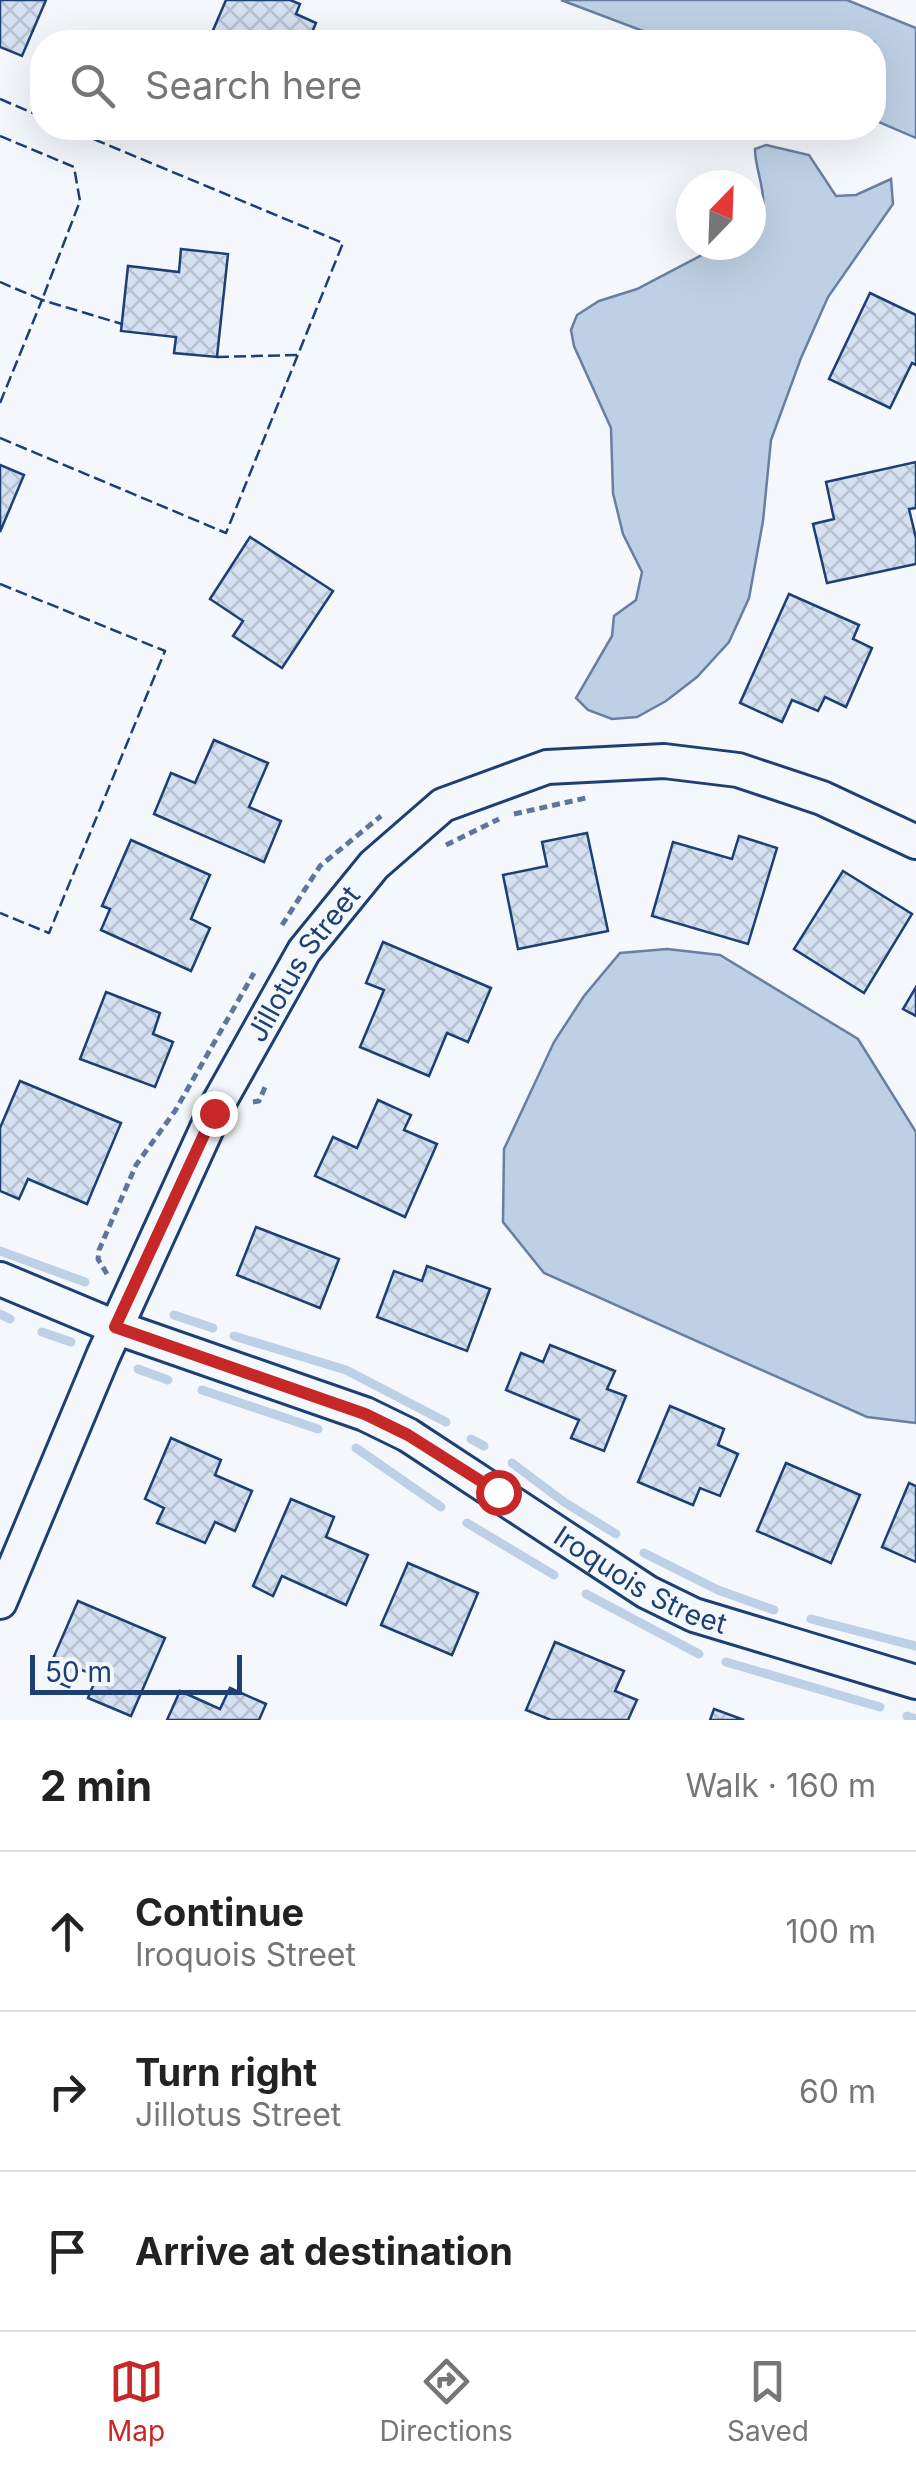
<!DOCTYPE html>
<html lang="en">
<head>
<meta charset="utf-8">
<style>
	:root { --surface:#fff; --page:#f2f2f2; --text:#222; --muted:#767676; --line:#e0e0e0; --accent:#c62828 }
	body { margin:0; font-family:Inter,sans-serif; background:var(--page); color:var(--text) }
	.compass { position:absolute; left:676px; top:170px; width:90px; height:90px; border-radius:50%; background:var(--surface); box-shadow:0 10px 40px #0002; rotate:23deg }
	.scale { position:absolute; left:30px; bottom:25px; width:212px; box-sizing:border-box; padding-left:10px; border:5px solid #1d3f73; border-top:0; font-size:28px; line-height:35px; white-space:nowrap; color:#1d3f73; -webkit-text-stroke:8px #f4f7fb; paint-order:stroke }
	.stop { position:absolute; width:30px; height:30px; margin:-22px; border:8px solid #c62828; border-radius:50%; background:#fff }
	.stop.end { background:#c62828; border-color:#fff; box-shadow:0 2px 10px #0008 }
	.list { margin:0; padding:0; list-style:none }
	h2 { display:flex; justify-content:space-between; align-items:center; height:130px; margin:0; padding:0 40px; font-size:42px }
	h2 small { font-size:32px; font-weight:400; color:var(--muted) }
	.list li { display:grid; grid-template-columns:65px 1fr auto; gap:30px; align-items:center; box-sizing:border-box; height:160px; padding:0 40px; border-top:2px solid var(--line) }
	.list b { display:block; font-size:38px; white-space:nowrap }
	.list p { margin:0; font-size:32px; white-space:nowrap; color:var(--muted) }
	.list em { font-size:32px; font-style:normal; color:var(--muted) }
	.icon { flex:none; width:55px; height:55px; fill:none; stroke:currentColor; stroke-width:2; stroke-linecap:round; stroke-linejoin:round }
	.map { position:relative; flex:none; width:916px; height:1720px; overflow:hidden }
	.search { position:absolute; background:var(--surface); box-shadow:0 10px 40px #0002; left:30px; right:30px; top:30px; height:110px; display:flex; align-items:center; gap:25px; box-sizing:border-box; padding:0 35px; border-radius:40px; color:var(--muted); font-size:38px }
	.sheet { height:610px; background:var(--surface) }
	nav { display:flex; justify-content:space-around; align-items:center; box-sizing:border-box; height:140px; border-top:2px solid var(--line); background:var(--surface); font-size:28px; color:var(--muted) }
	nav a { display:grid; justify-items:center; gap:5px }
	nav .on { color:var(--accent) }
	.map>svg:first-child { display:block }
</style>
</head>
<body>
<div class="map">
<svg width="916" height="1720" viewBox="0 0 916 1720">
	<defs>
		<pattern id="building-cross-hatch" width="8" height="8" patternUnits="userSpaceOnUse" patternTransform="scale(2.5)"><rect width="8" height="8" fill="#d5e0f0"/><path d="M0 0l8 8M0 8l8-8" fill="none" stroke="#b6c1d1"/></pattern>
	</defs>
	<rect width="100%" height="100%" fill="#f4f7fb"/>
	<!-- water -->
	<g fill="#bed0e5" stroke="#687fa3" stroke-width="2.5">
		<path d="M561,0H847L916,28V138L874,120V42H672Z"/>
		<path d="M766,145L809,155L836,196L856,195L891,179L893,204L828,297L801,358L771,440L763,521L749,598L729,642L697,677L666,701L637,717L612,719L588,710L576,698L612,636L614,616L636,600L642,572L623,534L613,493L611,428L574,346L571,330L577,315L599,301L637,289L721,245H751C751,229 761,221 763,206C765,187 755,169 755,149Z"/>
		<path d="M667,949L720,955L858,1039L916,1132V1423L867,1417L544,1273L503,1222L504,1149L554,1042L584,996L620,953Z"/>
	</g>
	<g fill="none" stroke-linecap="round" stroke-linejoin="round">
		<!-- stream -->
		<g stroke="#bed0e5" stroke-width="9">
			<path d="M0,1251L85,1282"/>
			<path d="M0,1314L10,1319"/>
			<path d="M174,1315L213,1328"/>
			<path d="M42,1332L71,1342"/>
			<path d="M234,1336L346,1370L446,1422"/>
			<path d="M138,1369L168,1380"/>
			<path d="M202,1390L318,1429"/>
			<path d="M471,1439L484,1446"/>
			<path d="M356,1448L441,1507"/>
			<path d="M512,1463L564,1502L616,1534"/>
			<path d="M467,1523L554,1575"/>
			<path d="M644,1553L718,1590L774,1610"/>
			<path d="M586,1594L699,1654"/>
			<path d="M811,1619L915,1646"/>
			<path d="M726,1662L880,1707"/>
			<path d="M907,1716L916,1719"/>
		</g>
	</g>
	<!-- building -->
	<g fill="url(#building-cross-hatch)" stroke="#1d3f73" stroke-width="2.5">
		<path d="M0,0H46L22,56L0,47Z"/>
		<path d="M226,0H290L300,4L296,14L316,23L308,42H208Z"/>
		<path d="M181,249L228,254L217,357L174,353L176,337L121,331L128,266L179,272Z"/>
		<path d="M870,293L916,315V365L912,363L890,408L829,379Z"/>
		<path d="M916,462V508L909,509L916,538V564L827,583L813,524L834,519L826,482Z"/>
		<path d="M0,465L24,475L0,532Z"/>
		<path d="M250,537L333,591L282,668L233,636L243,621L210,599Z"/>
		<path d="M789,594L859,625L853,639L872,648L846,707L825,697L818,711L792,700L782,722L740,703Z"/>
		<path d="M214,740L268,763L249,807L281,821L264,862L154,814L171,773L195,783Z"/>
		<path d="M587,833L608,931L518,949L503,875L547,866L542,842Z"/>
		<path d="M739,836L777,848L748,944L652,916L673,842L732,859Z"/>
		<path d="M131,840L210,875L191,919L210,928L191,971L101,930L110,909L102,906Z"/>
		<path d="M843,871L912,914L864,993L794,949Z"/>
		<path d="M383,942L491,988L468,1042L447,1033L429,1076L360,1047L384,990L366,983Z"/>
		<path d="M916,987V1016L903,1009Z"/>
		<path d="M106,992L160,1013L153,1034L173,1042L155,1087L80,1059Z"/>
		<path d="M20,1081L121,1123L87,1204L28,1179L19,1199L0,1191V1128Z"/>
		<path d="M378,1100L411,1115L404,1130L437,1144L405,1217L315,1176L333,1137L357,1148Z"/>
		<path d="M256,1227L339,1259L320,1308L237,1275Z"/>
		<path d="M427,1266L490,1289L467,1351L377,1317L394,1271L422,1281Z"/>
		<path d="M550,1345L615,1371L607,1389L626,1396L604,1451L571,1438L579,1420L506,1390L521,1353L543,1362Z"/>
		<path d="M670,1406L724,1429L718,1445L738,1454L720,1496L700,1488L693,1505L638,1482Z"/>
		<path d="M171,1438L221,1460L215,1475L252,1491L235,1531L215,1522L205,1543L157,1523L164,1508L145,1499Z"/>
		<path d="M786,1463L860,1495L831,1563L757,1531Z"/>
		<path d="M909,1483L916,1486V1562L882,1547Z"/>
		<path d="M291,1499L334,1517L326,1537L368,1555L346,1605L282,1576L273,1596L253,1586Z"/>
		<path d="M408,1563L478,1593L452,1655L381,1625Z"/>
		<path d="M78,1601L165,1638L131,1716L88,1698L97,1676L77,1668L69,1687L45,1677Z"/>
		<path d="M555,1642L624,1671L615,1691L637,1700L628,1720H551L526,1710Z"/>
		<path d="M230,1688L266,1704L259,1720H167L180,1691L220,1709Z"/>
		<path d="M714,1709L744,1720H710Z"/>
	</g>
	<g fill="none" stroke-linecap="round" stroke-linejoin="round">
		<!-- minor casing -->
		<g stroke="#1d3f73" stroke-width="38">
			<g id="minor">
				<path id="s1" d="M0,1279L115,1327L365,1414L408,1435L647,1592L694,1615L916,1682"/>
				<path id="s2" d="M0,1602L103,1356L218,1104L304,951L374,865L443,805L547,767L664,761L738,770L822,798L916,842"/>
			</g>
		</g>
		<!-- path -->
		<g stroke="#5e769c" stroke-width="5" stroke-dasharray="8 5" stroke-linecap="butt">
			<path d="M514,814L586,798"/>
			<path d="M446,845L499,819"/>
			<path d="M282,925L320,866L381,816"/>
			<path d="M253,1102L259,1101L266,1085"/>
			<path d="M107,1274L98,1259L99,1250L136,1165L175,1111L254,973"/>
		</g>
		<!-- minor -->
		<use href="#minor" stroke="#f4f7fb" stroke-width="32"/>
		<!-- fence -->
		<g stroke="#1d3f73" stroke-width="2.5" stroke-dasharray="12 5" stroke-linecap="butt">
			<path d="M0,99L42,117"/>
			<path d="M0,136L74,167L80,201L42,300L0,282"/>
			<path d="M217,357L298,355"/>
			<path d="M0,403L42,300L122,324"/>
			<path d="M0,438L226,533L343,243L67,128"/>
			<path d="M0,584L165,651L49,933L0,913"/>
		</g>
	</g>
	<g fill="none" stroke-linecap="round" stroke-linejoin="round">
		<!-- route -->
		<path stroke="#c62828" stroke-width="12" d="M214,1113L115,1327L365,1414L408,1435L498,1492"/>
	</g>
	<g text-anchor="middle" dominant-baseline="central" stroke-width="8" stroke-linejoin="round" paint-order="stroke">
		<!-- street labels -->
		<g font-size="28" fill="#1d3f73" stroke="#f4f7fb">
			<text stroke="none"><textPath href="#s2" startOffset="708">Jillotus Street</textPath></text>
			<text stroke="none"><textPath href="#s1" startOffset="712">Iroquois Street</textPath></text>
		</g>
	</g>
</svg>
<svg class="compass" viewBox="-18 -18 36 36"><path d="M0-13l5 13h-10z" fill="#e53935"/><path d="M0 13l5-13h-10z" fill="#767676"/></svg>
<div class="scale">50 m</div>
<div class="stop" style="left:498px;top:1492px"></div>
<div class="stop end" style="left:214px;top:1113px"></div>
<div class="search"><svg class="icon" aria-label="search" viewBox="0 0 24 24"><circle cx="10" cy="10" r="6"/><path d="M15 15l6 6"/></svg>Search here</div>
</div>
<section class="sheet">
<h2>2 min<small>Walk · 160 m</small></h2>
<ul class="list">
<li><svg class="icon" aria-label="ahead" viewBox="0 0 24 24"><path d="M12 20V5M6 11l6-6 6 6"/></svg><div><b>Continue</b><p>Iroquois Street</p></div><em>100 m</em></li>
<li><svg class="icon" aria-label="right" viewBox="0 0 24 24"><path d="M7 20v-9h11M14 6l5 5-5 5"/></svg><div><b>Turn right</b><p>Jillotus Street</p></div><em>60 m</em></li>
<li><svg class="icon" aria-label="arrive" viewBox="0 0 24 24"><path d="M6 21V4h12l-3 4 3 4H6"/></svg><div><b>Arrive at destination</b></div></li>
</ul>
</section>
<nav>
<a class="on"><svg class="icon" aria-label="map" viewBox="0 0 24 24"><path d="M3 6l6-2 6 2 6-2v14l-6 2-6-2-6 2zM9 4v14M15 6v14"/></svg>Map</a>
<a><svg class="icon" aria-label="directions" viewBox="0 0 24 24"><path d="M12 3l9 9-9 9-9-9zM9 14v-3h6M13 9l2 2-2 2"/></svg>Directions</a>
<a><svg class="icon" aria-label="saved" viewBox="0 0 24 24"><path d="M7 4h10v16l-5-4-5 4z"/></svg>Saved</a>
</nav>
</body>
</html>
